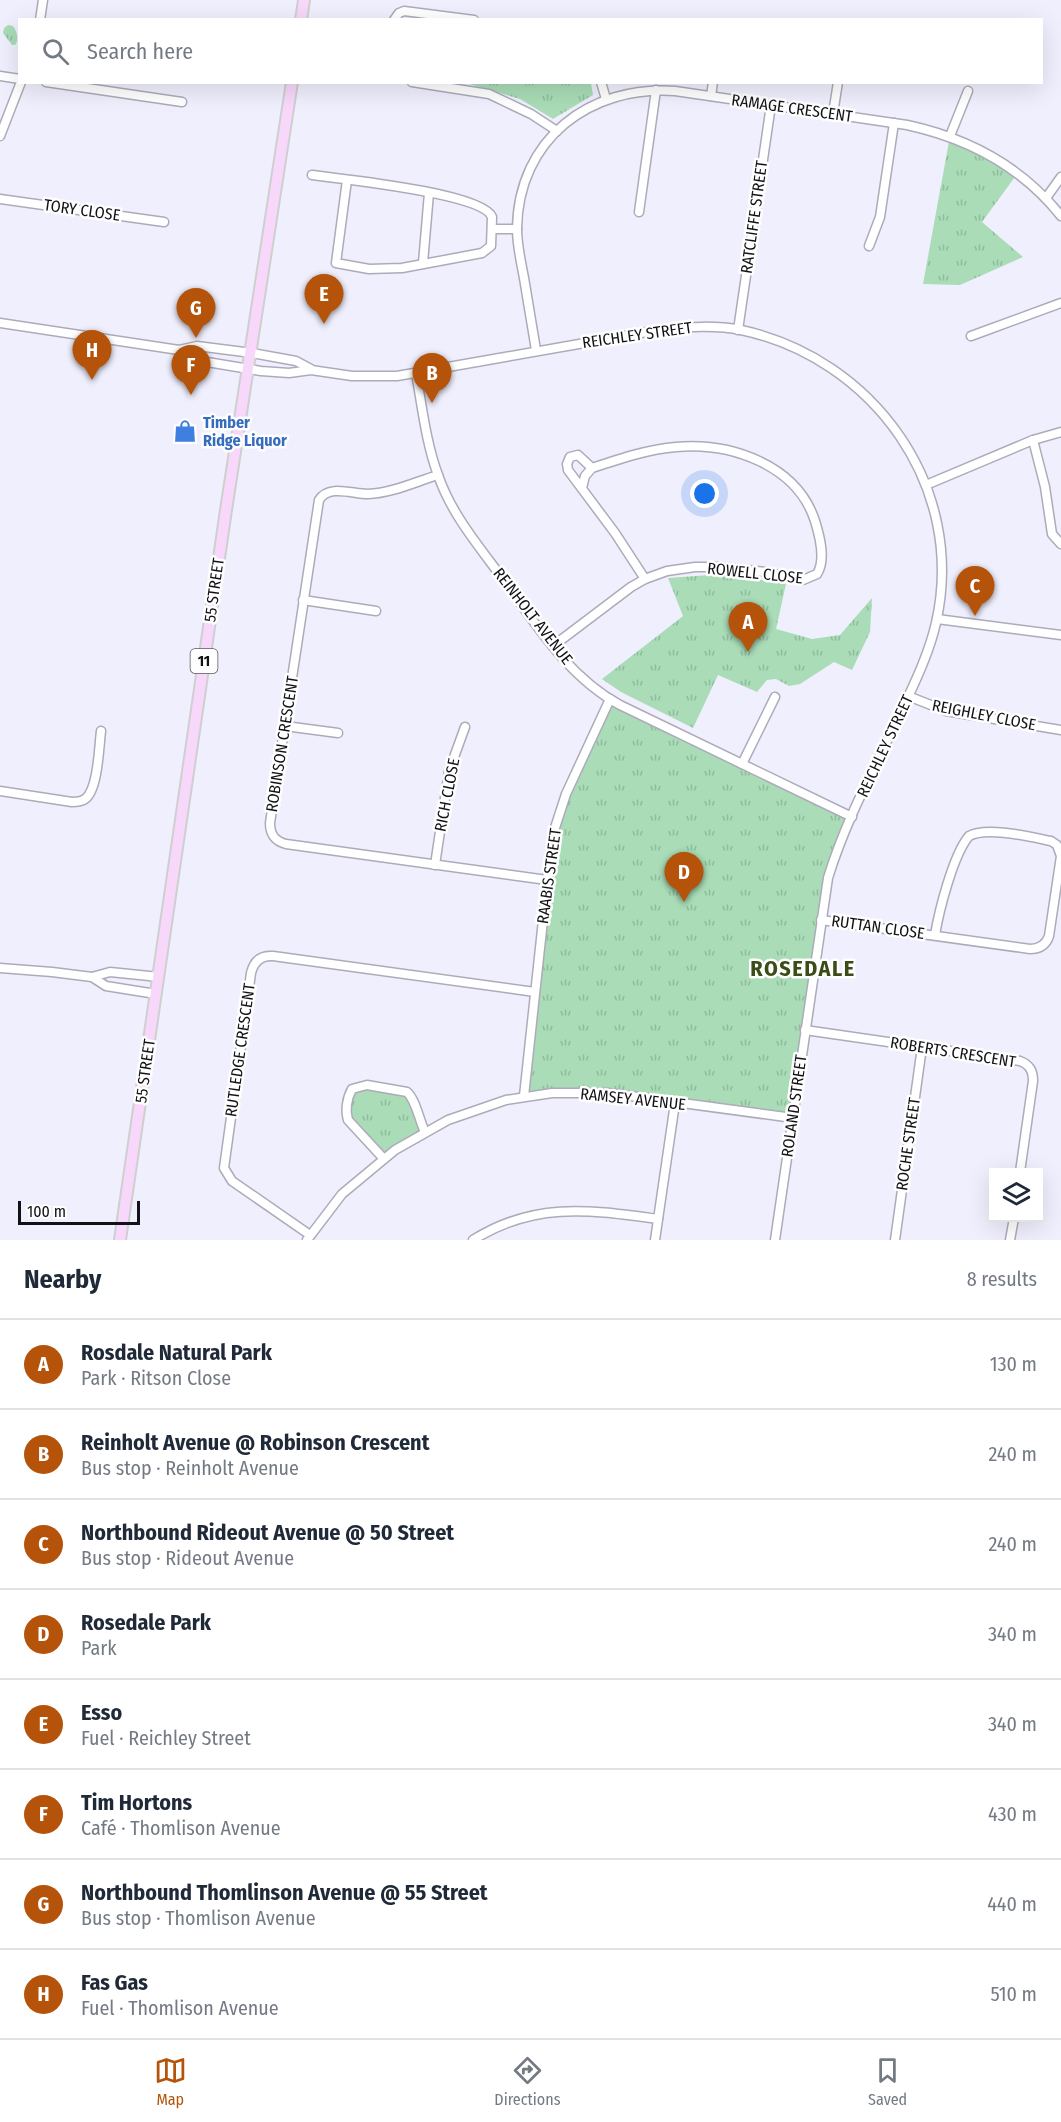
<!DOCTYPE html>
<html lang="en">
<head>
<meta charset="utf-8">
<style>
	:root { --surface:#fff; --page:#f2f2f3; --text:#1f2937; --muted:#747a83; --line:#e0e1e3; --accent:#b45309 }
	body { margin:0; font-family:"Fira Sans Condensed",sans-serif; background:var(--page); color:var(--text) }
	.controls { position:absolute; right:18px; bottom:18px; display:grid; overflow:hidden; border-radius:0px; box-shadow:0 6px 24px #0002 }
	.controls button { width:54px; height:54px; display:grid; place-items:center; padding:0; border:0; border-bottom:2px solid var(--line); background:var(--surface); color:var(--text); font:30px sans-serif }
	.scale { position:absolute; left:18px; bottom:15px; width:122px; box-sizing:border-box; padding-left:6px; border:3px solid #121116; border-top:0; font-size:16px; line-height:21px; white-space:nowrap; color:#121116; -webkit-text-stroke:4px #fefefe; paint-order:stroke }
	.you { position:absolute; left:705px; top:494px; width:21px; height:21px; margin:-15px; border:4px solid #fff; border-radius:50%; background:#1a73e8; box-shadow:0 0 0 9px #1a73e833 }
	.badge { display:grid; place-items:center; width:39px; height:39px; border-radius:50%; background:var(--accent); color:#fff; font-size:20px; font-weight:700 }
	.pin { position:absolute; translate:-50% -50px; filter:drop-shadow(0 2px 3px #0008) }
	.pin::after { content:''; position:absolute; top:32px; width:21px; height:18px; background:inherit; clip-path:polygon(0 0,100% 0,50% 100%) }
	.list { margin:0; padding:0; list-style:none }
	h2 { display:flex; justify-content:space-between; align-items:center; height:78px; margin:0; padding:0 24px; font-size:26px }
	h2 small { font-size:20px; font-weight:400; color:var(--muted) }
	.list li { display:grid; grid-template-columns:39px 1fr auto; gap:18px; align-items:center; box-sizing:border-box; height:90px; padding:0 24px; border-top:2px solid var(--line) }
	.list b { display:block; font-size:22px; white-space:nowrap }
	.list p { margin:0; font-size:20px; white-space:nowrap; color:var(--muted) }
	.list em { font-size:20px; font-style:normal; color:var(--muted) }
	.icon { flex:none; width:33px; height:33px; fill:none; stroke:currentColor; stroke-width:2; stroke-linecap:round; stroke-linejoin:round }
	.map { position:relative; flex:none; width:1061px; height:1240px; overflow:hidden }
	.search { position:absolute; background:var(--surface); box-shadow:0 6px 24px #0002; left:18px; right:18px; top:18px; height:66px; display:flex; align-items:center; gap:15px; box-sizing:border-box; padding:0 21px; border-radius:0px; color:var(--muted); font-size:22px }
	.sheet { height:798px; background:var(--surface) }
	nav { display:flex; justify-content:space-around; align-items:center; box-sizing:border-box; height:84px; border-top:2px solid var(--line); background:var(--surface); font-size:16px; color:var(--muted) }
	nav a { display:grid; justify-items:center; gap:3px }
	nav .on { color:var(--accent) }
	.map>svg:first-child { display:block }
</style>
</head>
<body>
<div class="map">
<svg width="1061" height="1240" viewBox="0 0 1061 1240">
	<defs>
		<pattern id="park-tufts" width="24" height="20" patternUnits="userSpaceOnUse" patternTransform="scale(1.5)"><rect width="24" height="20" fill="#a9dcb7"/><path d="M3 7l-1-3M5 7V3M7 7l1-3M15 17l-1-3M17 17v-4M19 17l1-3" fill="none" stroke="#90bc9d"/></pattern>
	</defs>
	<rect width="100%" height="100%" fill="#f0effd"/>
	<!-- park -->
	<g fill="url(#park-tufts)">
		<path d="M8,25L13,26C17,31 19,40 15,45H12L3,33L4,28Z"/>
		<path d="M466,83H591L593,95L553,119L520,99Z"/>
		<path d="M950,136L1017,174L982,222L1023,257L960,285L923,284Z"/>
		<path d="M724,574L786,584L776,629L812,639L840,635L872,598L870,632L852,670L834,662L800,684L789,686L776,679L767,680L757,692L718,675L693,728L621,692L602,679L683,616L668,578Z"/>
		<path d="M610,699L852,817L834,860L793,1118L593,1092L524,1096L552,837Z"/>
		<path d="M355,1087L405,1090L425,1132L384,1159L346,1117Z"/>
	</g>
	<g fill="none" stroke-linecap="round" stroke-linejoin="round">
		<!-- minor casing -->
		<g stroke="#adabb9" stroke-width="11">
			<g id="minor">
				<path d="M40,20L43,0"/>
				<path d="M394,20L399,13L404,11L474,20"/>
				<path d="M0,76L20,79"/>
				<path d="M46,82L182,102"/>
				<path d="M412,82L489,94L531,114L557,131"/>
				<path d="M601,82L606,99"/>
				<path d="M711,96L713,82"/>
				<path d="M833,114L838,82"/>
				<path d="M0,136L21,82"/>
				<path d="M950,136L968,91"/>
				<path d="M312,175C341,179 483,193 492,217L491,246L482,253L402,268L369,269L336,263L347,180"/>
				<path d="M1046,198L1061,177"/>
				<path d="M0,199L164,222"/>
				<path d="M639,212L656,90"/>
				<path d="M493,229H517"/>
				<path d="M869,246L880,217L894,123"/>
				<path d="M423,263L429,193"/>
				<path d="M0,323L179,350L197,346L252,353L296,361L311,369"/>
				<path d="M738,330L771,105"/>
				<path d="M971,336L1061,303"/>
				<path d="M179,350L195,360L261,371L289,373L311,370L352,376H397L664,329C689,327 715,325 741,330C873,358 967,487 936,623C929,653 916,680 903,708C877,763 846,819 828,878L775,1240"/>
				<path d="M536,350C532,326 528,302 524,278C521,262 517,245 517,229C518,139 590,85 675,91L907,125C967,138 1022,167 1061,216"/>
				<path d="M416,373C422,406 426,443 438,475C451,513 477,544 500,575C535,623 567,676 620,705L852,817"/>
				<path d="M1033,440L1045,487L1052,534L1061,544"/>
				<path d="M592,468L578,455L570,457L567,464L568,470L615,533L645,579"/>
				<path d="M438,475C415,482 392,493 368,494C352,494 329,484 319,500L270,823C270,835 275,841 286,844L547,880"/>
				<path d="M926,485L1033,440L1061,432"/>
				<path d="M303,600L376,611"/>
				<path d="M937,619L1061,635"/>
				<path d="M553,646L631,587L645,579L667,571L695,567H719L765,572L803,580L817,574C826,560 820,537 815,521C797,465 731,442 676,447C649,449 619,459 592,468L585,476L582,488"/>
				<path d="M908,696L946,711L1061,730"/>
				<path d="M285,726L338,733"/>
				<path d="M742,764L775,697"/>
				<path d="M0,791L72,802C76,802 81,802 85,799C98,790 99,747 101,731"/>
				<path d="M435,865L449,771L465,727"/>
				<path d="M821,920L1030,949C1040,949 1046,945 1049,936L1061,856L1057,845L1051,841C1031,837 986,826 969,836C953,855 939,911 935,935"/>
				<path d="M0,968L52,972L92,977L106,986L156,994"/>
				<path d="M92,977L110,972L159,977"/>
				<path d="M805,1030L1020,1061C1030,1065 1033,1071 1033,1081L1020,1172"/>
				<path d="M524,1096L552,837L566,794L610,699"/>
				<path d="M384,1159L348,1120C345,1110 347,1098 352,1089L367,1085L407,1092C416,1100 419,1120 425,1132"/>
				<path d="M310,1235L232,1181L224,1168L251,973C254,961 261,955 273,956L535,992"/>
				<path d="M307,1240L342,1194L395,1150L448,1120L506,1100L552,1093H608L793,1118"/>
				<path d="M473,1240C535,1201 590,1210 658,1219"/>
				<path d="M655,1240L675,1103"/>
				<path d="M895,1240L922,1047"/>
				<path d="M1010,1240L1014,1218"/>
			</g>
		</g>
		<!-- major casing -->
		<g stroke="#d0cfd0" stroke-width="14">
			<g id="major">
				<path d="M301,20L304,0"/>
				<path d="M120,1240L226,510L292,82"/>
			</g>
		</g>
		<!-- minor -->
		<use href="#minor" stroke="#fff" stroke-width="8"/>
		<!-- major -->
		<use href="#major" stroke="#f7d8fb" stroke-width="10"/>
	</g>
	<!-- icons -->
	<defs>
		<g id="shop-bare" transform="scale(1.8)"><path d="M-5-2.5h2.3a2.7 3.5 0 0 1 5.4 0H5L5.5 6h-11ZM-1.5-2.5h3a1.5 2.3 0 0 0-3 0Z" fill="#3f7fe0" stroke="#fefefe" stroke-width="2.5" paint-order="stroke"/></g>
	</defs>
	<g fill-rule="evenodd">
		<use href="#shop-bare" x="185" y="431"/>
	</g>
	<g text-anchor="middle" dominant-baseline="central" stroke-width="5" stroke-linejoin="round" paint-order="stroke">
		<!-- shield labels -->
		<rect fill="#fefefe" stroke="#59585c" stroke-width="1.5" x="190.5" y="649" width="27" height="24" rx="4.5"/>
		<g font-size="15" font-weight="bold" fill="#121116">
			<text x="204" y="661">11</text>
		</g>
		<!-- street labels -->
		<g font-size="16" fill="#121116" stroke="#fefefe">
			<text transform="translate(792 108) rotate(8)">RAMAGE CRESCENT</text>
			<text transform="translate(82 210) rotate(8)">TORY CLOSE</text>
			<text transform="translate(754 217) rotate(-82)">RATCLIFFE STREET</text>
			<text transform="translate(637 335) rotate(-8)">REICHLEY STREET</text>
			<text transform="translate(755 573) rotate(6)">ROWELL CLOSE</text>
			<text transform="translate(214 590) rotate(-82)">55 STREET</text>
			<text transform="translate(533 616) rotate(52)">REINHOLT AVENUE</text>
			<text transform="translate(984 715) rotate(11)">REIGHLEY CLOSE</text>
			<text transform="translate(282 744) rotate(-81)">ROBINSON CRESCENT</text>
			<text transform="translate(885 746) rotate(-65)">REICHLEY STREET</text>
			<text transform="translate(447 795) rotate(-79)">RICH CLOSE</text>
			<text transform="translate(549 876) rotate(-82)">RAABIS STREET</text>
			<text transform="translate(878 927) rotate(8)">RUTTAN CLOSE</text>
			<text transform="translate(240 1050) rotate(-82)">RUTLEDGE CRESCENT</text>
			<text transform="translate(953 1052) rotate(9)">ROBERTS CRESCENT</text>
			<text transform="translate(145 1071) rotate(-82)">55 STREET</text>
			<text transform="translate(633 1099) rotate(6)">RAMSEY AVENUE</text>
			<text transform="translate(794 1106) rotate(-82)">ROLAND STREET</text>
			<text transform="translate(908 1144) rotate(-82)">ROCHE STREET</text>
		</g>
		<!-- shop labels -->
		<g font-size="16" font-weight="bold" fill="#366cbe" stroke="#fefefe" text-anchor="start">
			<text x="203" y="422">Timber<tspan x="203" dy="18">Ridge Liquor</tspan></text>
		</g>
		<!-- district labels -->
		<g font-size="22" font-weight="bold" letter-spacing="1.5" fill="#3b4c16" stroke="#fefefe">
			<text x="803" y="968">ROSEDALE</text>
		</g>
	</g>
</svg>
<div class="controls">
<button><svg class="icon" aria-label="layers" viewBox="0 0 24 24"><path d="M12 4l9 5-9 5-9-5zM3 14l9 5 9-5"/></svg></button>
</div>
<div class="scale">100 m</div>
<div class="you"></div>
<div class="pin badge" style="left:748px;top:652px">A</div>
<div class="pin badge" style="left:432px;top:403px">B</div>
<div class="pin badge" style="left:975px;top:616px">C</div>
<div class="pin badge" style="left:684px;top:902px">D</div>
<div class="pin badge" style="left:324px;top:324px">E</div>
<div class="pin badge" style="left:191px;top:395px">F</div>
<div class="pin badge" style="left:196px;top:338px">G</div>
<div class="pin badge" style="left:92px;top:380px">H</div>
<div class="search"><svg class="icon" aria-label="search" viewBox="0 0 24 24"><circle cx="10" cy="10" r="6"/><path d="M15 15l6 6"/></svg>Search here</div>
</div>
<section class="sheet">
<h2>Nearby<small>8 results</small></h2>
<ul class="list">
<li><span class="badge">A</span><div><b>Rosdale Natural Park</b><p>Park · Ritson Close</p></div><em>130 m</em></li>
<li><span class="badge">B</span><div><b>Reinholt Avenue @ Robinson Crescent</b><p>Bus stop · Reinholt Avenue</p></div><em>240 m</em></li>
<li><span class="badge">C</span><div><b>Northbound Rideout Avenue @ 50 Street</b><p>Bus stop · Rideout Avenue</p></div><em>240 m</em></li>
<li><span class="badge">D</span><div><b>Rosedale Park</b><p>Park</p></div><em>340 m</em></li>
<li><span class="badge">E</span><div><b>Esso</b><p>Fuel · Reichley Street</p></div><em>340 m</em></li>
<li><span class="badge">F</span><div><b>Tim Hortons</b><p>Café · Thomlison Avenue</p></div><em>430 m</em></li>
<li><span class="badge">G</span><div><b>Northbound Thomlinson Avenue @ 55 Street</b><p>Bus stop · Thomlison Avenue</p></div><em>440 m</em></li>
<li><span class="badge">H</span><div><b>Fas Gas</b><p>Fuel · Thomlison Avenue</p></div><em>510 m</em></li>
</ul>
</section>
<nav>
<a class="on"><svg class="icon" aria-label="map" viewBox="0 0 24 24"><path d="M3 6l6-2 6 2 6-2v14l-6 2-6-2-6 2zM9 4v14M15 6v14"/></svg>Map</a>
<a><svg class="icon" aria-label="directions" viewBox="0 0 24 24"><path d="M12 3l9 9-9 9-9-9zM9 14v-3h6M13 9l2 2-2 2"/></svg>Directions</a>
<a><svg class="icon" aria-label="saved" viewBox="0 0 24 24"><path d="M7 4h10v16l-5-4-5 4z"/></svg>Saved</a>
</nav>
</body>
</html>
